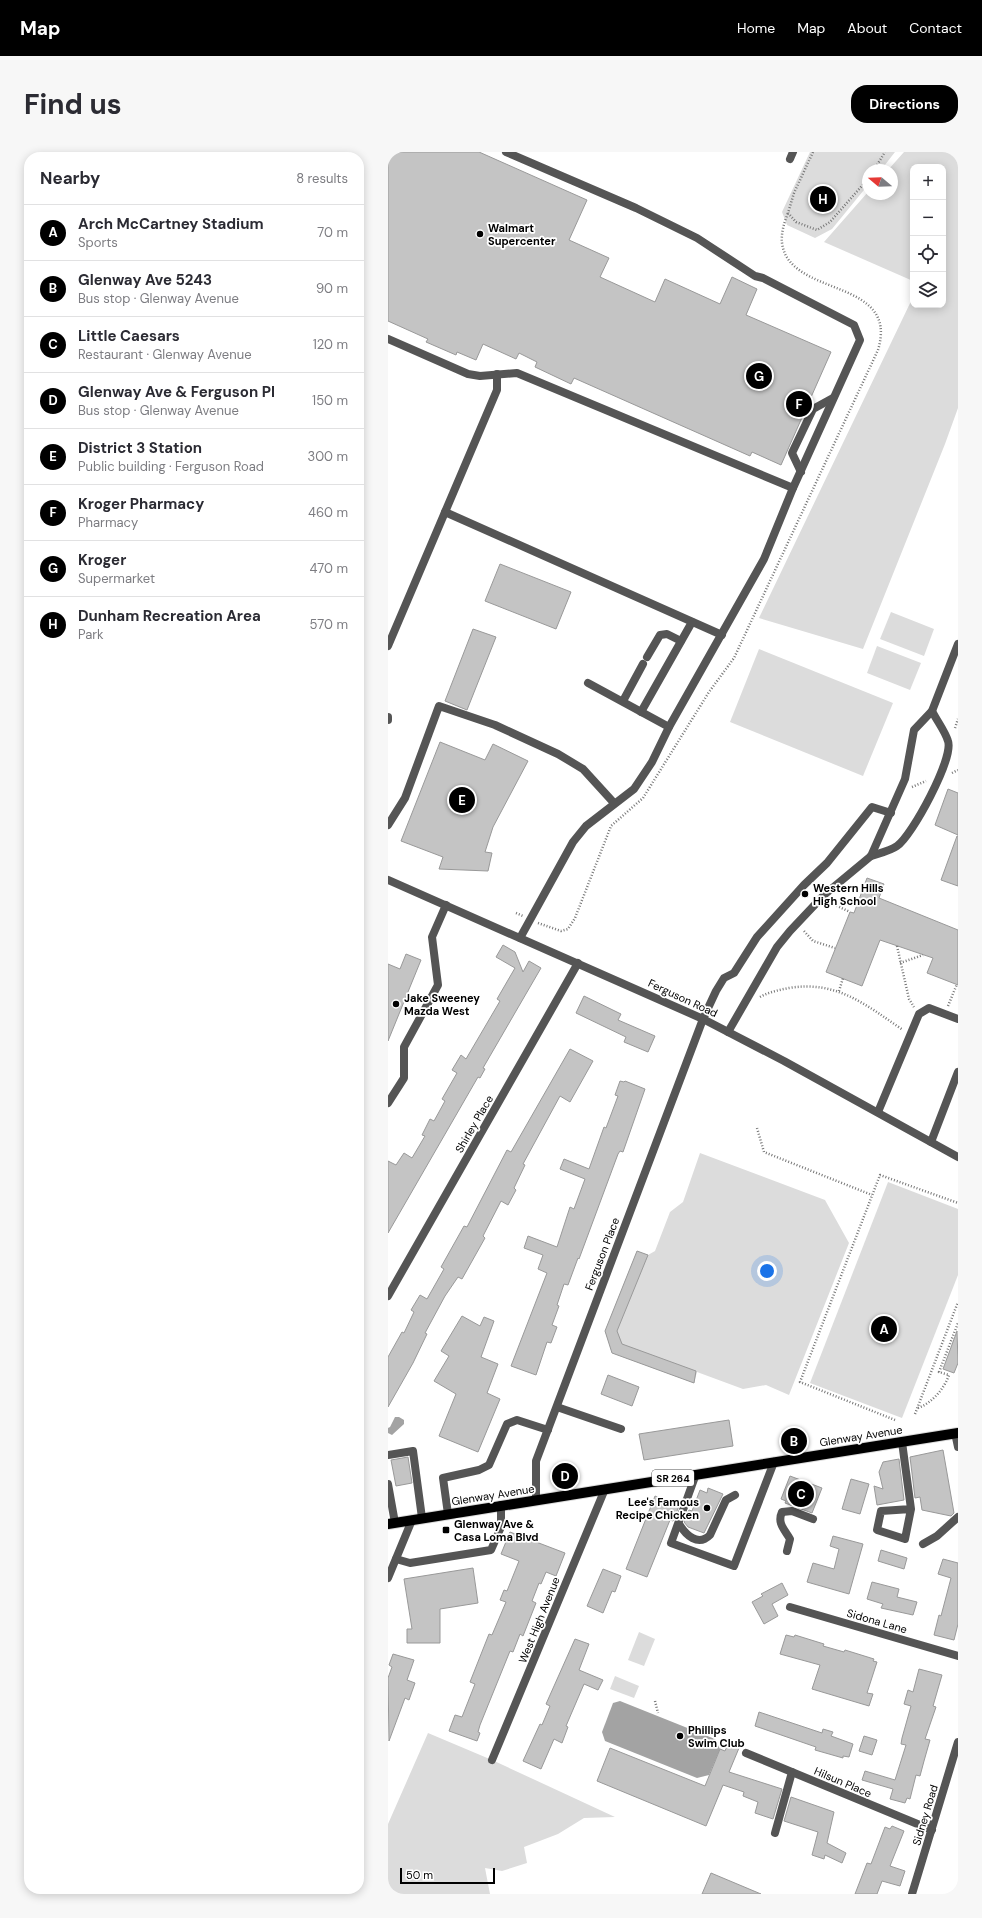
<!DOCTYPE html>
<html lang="en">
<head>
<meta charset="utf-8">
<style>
	:root { --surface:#fff; --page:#f7f7f7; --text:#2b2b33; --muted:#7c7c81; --line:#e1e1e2; --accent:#000 }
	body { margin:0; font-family:"DM Sans",sans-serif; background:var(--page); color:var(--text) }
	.controls { position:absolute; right:12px; top:12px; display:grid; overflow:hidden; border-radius:8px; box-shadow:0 2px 10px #0003 }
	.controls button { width:36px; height:36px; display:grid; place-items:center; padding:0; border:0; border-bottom:1px solid var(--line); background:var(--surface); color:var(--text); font:20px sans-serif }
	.compass { position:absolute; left:474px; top:12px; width:36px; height:36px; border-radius:50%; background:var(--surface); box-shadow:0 2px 10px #0003; rotate:289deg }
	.scale { position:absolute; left:12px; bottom:10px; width:95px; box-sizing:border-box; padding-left:4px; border:2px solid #000; border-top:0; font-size:11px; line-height:14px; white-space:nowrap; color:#000; -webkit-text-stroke:3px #fff; paint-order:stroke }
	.you { position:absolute; left:379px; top:1119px; width:14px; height:14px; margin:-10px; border:3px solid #fff; border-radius:50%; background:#1a73e8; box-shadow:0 0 0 6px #1a73e833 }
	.badge { display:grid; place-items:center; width:26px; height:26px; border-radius:50%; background:var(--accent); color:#fff; font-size:13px; font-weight:700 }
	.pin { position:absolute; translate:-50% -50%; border:2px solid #fff; box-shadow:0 1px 4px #0006 }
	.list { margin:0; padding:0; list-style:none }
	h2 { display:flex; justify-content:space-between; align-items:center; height:52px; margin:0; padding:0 16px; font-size:17px }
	h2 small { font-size:13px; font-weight:400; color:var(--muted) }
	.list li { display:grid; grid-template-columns:26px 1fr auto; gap:12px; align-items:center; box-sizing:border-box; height:56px; padding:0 16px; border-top:1px solid var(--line) }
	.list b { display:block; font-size:15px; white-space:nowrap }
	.list p { margin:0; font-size:13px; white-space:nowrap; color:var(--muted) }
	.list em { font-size:13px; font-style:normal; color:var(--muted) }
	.icon { flex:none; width:22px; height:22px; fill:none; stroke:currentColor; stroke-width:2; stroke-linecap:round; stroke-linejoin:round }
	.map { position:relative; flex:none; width:570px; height:1742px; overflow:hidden; border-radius:16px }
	header { display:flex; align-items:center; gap:24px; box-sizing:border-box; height:56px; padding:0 20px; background:var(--accent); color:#fff }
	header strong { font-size:19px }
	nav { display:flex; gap:22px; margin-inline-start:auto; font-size:14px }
	.intro { display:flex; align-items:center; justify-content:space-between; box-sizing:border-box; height:96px; padding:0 24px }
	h1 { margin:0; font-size:28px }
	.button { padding:10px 18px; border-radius:16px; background:var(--accent); color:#fff; font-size:14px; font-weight:700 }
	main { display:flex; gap:24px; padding:0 24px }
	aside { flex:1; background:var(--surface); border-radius:16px; box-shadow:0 2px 10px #0003 }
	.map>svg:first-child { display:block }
</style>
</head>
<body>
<header>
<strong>Map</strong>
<nav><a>Home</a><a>Map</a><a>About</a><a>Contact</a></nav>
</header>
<div class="intro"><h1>Find us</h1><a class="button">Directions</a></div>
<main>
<aside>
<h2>Nearby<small>8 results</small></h2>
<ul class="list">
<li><span class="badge">A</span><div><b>Arch McCartney Stadium</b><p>Sports</p></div><em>70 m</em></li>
<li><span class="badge">B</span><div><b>Glenway Ave 5243</b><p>Bus stop · Glenway Avenue</p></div><em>90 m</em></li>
<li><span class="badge">C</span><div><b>Little Caesars</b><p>Restaurant · Glenway Avenue</p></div><em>120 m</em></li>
<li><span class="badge">D</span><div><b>Glenway Ave &amp; Ferguson Pl</b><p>Bus stop · Glenway Avenue</p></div><em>150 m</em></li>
<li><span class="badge">E</span><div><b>District 3 Station</b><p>Public building · Ferguson Road</p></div><em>300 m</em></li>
<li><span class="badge">F</span><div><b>Kroger Pharmacy</b><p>Pharmacy</p></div><em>460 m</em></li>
<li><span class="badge">G</span><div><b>Kroger</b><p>Supermarket</p></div><em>470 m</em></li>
<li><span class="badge">H</span><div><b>Dunham Recreation Area</b><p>Park</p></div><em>570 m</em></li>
</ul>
</aside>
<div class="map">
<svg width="570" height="1742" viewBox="0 0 570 1742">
	<rect width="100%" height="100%" fill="#fff"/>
	<!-- green -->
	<g fill="#dcdcdc">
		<path d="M422,0H507L493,18H480V33L444,77L427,86L399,73L394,60Z"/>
		<path d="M516,0H570V256L557,292L475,497L371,466L525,145V153H555V15H525V129L436,90L480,40V42H504V18H500Z"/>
		<path d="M503,460L546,477L536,504L492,487Z"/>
		<path d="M489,494L533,511L522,538L479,521Z"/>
		<path d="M371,497L505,551L475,624L342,570Z"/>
		<path d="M312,1001L437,1048L461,1091L401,1243L378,1233L355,1237L309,1220L306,1231L224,1201L217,1179L249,1099L260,1103L267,1099L282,1060L295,1050Z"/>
		<path d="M500,1030L570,1057V1123L514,1266L422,1231Z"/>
		<path d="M251,1480L267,1487L256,1514L240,1508Z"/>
		<path d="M227,1524L251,1534L246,1546L222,1537Z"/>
		<path d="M40,1581L104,1608L227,1665L196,1666L170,1682L136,1695L139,1711L114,1719L97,1716L102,1742H0V1672Z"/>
	</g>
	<!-- water -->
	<g fill="#a3a3a3">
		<path d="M7,1265H11L16,1268V1272L4,1283L0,1281V1276L2,1275Z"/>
		<path d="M232,1549L327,1587L332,1597L321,1623L309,1626L217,1589L214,1580L225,1551Z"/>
	</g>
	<!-- building -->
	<g fill="#c4c4c4" stroke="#999">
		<path d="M0,0H91L199,48L181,88L221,106L212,125L267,150L277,127L332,152L344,125L369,137L358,163L443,200L393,313L364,300L362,304L186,226L183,232L147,215L149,210L131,201L128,207L95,192L88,208L69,200L68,203L38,190L40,187L0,169Z"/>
		<path d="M112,412L183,440L168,477L97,449Z"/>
		<path d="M85,477L108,485L79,558L57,549Z"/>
		<path d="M52,590L97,608L105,592L140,609L105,675L97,700L104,701L100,719L51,717L55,705L13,689Z"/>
		<path d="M560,637L570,641V683L547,673Z"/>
		<path d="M569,684H570V734L553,728Z"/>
		<path d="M479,726L496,732L491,746L570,778V833L539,821L545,806L492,788L474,834L438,820L462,760L466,761Z"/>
		<path d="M115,793L127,800L135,820L141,809L153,816L95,916L97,917L92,926L90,925L0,1081V1009L8,1013L16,1001L24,1006L37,984L34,983L42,967L46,969L57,949L54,947L69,921L64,918L73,903L78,907L112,849L109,847L127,816L108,805Z"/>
		<path d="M18,802L33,808L0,889V812L12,817Z"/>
		<path d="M196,844L233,862L230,868L267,884L260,900L236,890L238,885L188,861Z"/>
		<path d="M182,897L205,909L182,950L172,944L135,1012L137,1013L126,1036L128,1038L120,1053L113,1049L95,1084L97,1086L74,1127L70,1125L57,1144L37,1181L39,1182L25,1211L0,1255V1205L14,1180L16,1181L26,1160L23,1158L32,1143L39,1147L56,1117L53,1115L76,1074L79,1075L119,998L123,1000Z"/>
		<path d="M232,929L236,930L237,929L257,937L235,1000L232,999L230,1002L191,1107L190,1106L180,1133L176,1132L169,1153L171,1154L164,1173L169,1175L163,1191L159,1190L148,1223L123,1214L159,1121L150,1117L155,1103L136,1096L140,1084L169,1095L182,1055L186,1057L197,1027L172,1017L176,1007L201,1017L216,975L218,976L230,944L227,943Z"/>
		<path d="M249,1099L260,1103L229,1179L234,1192L308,1219L306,1231L224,1201L217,1179Z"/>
		<path d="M74,1164L92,1174L96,1165L106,1169L93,1205L110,1212L99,1241L112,1247L90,1300L51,1284L68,1242L46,1229L61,1204L53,1199Z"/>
		<path d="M569,1179L570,1211L566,1221L555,1217Z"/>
		<path d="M220,1223L251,1235L244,1254L213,1242Z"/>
		<path d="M341,1268L345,1294L256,1308L251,1282Z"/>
		<path d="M555,1298L566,1361L563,1364L534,1358L532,1345L527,1346L522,1305Z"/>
		<path d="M20,1305L24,1331L8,1334L3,1308Z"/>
		<path d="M511,1307L516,1348L489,1353L486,1334L495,1337L491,1320L495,1310Z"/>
		<path d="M402,1324L434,1336L424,1361L397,1351L398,1349L393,1347Z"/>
		<path d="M463,1327L481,1332L472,1362L454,1357Z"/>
		<path d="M320,1336L335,1342L316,1381L300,1375L296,1370L301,1358L304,1359L312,1338L319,1341Z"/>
		<path d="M267,1344L291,1354L285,1369L282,1368L259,1425L238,1417Z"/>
		<path d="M122,1380L177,1401L168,1424L158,1420L153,1432L151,1431L144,1449L148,1451L135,1484L132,1482L125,1500L122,1499L92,1573L90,1580L92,1581L89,1589L61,1579L67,1563L74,1565L87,1532L82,1530L101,1482L104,1483L118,1450L112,1448L116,1438L119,1439L131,1409L113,1402Z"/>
		<path d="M445,1384L475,1392L461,1442L419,1430L425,1411L446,1417L451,1397L442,1394Z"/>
		<path d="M493,1398L519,1406L516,1417L490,1409Z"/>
		<path d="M555,1407L570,1411V1472L566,1488L546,1483L551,1463L553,1464L563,1426L550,1422Z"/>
		<path d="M85,1416L90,1451L52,1457V1491H19V1477H24L16,1427Z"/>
		<path d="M215,1417L233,1424L227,1440L224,1439L215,1461L199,1454Z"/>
		<path d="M484,1430L511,1437L509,1445L529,1450L525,1463L493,1456L495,1452L479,1447Z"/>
		<path d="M394,1431L400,1443L384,1452L390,1464L376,1472L364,1450L375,1444L373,1442Z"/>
		<path d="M398,1483L406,1485L407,1483L436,1492L435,1494L456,1500L457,1498L486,1507L485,1509L489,1510L479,1541L485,1542L481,1554L424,1537L432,1513L392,1502Z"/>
		<path d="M187,1487L201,1492L191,1518L215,1528L210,1538L196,1532L178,1574L180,1575L174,1591L166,1587L153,1617L135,1609L152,1572L154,1573L162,1554L158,1552Z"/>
		<path d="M5,1502L26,1508L19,1528L27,1531L21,1548L17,1546L1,1589L0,1526L4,1515L1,1513Z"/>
		<path d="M531,1517L554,1523L545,1554L548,1555L537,1587L542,1588L536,1609L532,1624L528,1623L522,1647L519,1646L517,1651L502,1647L505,1637L474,1628L477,1619L507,1628L518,1593L513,1592L514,1586L523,1554L516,1552L520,1538L525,1540Z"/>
		<path d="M371,1560L434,1581L435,1577L445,1580L443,1584L465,1592L461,1605L455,1604V1606L427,1598L428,1595L367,1574Z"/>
		<path d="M476,1584L489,1588L484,1603L471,1599Z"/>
		<path d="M340,1591L351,1596L341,1620L394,1637L385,1667L367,1661L370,1650L355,1644L356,1640L335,1633L318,1674L209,1629L222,1596L317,1634L332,1597L337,1599Z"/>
		<path d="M403,1645L446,1660L439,1691L458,1701L454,1711L437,1703L436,1707L424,1703L430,1680L396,1669Z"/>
		<path d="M504,1674L516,1679L502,1714L517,1719L512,1734L494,1729L489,1742H467L479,1711L483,1712L497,1675L502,1677Z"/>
		<path d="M323,1721L373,1742H314Z"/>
	</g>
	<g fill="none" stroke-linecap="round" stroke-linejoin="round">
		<!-- primary casing -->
		<g stroke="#dbdbdb" stroke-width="12">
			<path id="primary" d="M0,1372L570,1281"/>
		</g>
		<!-- path -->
		<g stroke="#777" stroke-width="2.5" stroke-dasharray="1 2" stroke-linecap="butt">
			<path d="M425,0L406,41L400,61L408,70L429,78L442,70L480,27"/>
			<path d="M486,18L497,0"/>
			<path d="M567,576L570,567"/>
			<path d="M564,621L570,618"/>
			<path d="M524,635L538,629"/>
			<path d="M443,751L462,760"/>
			<path d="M128,761L135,764"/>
			<path d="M150,771L173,779L180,777L187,766L223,674L255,646L321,540L346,506L490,198C512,125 401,146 394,91C393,81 396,71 400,61"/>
			<path d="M416,779L425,789L447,796"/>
			<path d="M509,794L521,847L526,855"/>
			<path d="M512,811L535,803"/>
			<path d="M451,839L455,826"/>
			<path d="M372,845C381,840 391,838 401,836C449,828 478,853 515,878"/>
			<path d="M560,854L569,832"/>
			<path d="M369,976L376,1000L484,1043"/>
			<path d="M530,1256C544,1251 556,1237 561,1223L551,1220L570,1171"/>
			<path d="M527,1262L570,1150"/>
			<path d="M507,1268L412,1230L492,1023L570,1051"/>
			<path d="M267,1549L270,1561"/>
		</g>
		<!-- service -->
		<g stroke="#555" stroke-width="8">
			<path d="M118,0L248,56L309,86L367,124L375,126L466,173L472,188L405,336L376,407L281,575L264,610L246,637L198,674L185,690L132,786"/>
			<path d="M402,7L405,0"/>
			<path d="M0,187L80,222L92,224L129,221L405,336"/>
			<path d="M413,320L404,301L425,257L445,246"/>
			<path d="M57,360L334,483"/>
			<path d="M0,494L109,238V222"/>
			<path d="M259,505L272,483L279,482L293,489"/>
			<path d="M200,531L281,575"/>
			<path d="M235,549L255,512"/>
			<path d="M253,560L304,470"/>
			<path d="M0,565V568"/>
			<path d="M0,673L17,646L51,554L107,573L170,602L195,617L226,651"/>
			<path d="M483,704C492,701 502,699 509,694C524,684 566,606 560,589C557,579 549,569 544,559"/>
			<path d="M315,867L328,839L336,826L346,821L369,785L416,733L439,711L484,655L503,661"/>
			<path d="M340,880L389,795L402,779L436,743L483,704L517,627L526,578L544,559L570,492"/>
			<path d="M0,951L16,926V895L50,833L44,785L58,753"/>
			<path d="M490,960L531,862L541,856L570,867"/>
			<path d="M543,990L570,920"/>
			<path d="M169,1255L233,1277"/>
			<path d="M567,1281L570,1295"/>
			<path d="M514,1290L523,1357L517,1387L489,1378L493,1359L523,1357"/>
			<path d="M0,1303L25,1299L34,1366"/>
			<path d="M308,1322L283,1391L346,1414L386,1310"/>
			<path d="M0,1332L7,1371"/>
			<path d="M60,1362L55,1326L91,1318L101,1313L119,1272L129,1268L160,1278"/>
			<path d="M291,1372C298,1383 310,1395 322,1383L338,1348L347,1343"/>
			<path d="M535,1392L549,1384L570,1365"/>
			<path d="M399,1399L402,1387C396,1377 389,1371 394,1360L404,1359L425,1367"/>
			<path d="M8,1407L22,1411L103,1398L113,1375V1353"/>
			<path d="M387,1681L404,1620"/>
		</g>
		<!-- minor -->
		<g stroke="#555" stroke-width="8">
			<path d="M0,1144L190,811"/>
			<path d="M148,1348V1309L315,867"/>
			<path d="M0,1426L24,1368"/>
			<path d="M402,1455L570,1504"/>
			<path d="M358,1601L544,1678"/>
			<path d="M104,1608L217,1337"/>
			<path d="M524,1742L570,1590"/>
		</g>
		<!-- tertiary -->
		<path stroke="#555" stroke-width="8" d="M0,728L315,867L396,909L570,1005"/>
		<!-- primary -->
		<use href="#primary" stroke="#000" stroke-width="10"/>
	</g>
	<!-- markers -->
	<g fill="#000" stroke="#fff" stroke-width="1.5">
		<circle cx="92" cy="82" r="4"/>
		<circle cx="417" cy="742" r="4"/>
		<circle cx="8" cy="852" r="4"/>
		<circle cx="319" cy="1356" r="4"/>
		<rect x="54" y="1374" width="8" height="8" rx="2"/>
		<circle cx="292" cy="1584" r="4"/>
	</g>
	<g text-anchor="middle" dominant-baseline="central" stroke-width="3.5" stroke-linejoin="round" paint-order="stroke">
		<!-- shield labels -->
		<rect fill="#fff" stroke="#4c4c4c" stroke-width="1" x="264" y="1318" width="42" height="16" rx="3"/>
		<g font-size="10" font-weight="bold" fill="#000">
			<text x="285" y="1326">SR 264</text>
		</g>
		<!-- poi labels -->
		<g font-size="11" font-weight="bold" fill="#000" stroke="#fff" text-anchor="start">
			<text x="100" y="76">Walmart<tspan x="100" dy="13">Supercenter</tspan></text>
			<text x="425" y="736">Western Hills<tspan x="425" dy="13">High School</tspan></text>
			<text x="16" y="846">Jake Sweeney<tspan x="16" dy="13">Mazda West</tspan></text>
			<text x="311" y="1350" text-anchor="end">Lee's Famous<tspan x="311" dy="13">Recipe Chicken</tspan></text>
			<text x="66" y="1372">Glenway Ave &amp;<tspan x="66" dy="13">Casa Loma Blvd</tspan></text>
			<text x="300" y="1578">Phillips<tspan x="300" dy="13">Swim Club</tspan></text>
		</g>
		<!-- street labels -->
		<g font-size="11" fill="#000" stroke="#fff">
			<text transform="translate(295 846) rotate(25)">Ferguson Road</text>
			<text transform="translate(86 972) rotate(-60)">Shirley Place</text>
			<text transform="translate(214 1102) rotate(-69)">Ferguson Place</text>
			<text transform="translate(473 1284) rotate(-9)">Glenway Avenue</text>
			<text transform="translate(105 1343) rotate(-9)">Glenway Avenue</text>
			<text transform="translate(151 1468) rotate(-68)">West High Avenue</text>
			<text transform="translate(489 1469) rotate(16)">Sidona Lane</text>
			<text transform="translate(455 1630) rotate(23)">Hilsun Place</text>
			<text transform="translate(537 1663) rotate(-73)">Sidney Road</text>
		</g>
	</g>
</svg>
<div class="controls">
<button>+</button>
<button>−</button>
<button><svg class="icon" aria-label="locate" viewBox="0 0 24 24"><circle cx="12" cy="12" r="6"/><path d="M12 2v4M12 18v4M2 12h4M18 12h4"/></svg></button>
<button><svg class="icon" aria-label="layers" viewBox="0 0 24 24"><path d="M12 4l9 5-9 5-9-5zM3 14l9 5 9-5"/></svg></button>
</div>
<svg class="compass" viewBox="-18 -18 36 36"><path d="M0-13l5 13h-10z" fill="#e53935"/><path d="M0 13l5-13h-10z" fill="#7c7c81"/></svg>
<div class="scale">50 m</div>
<div class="you"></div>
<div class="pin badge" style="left:496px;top:1177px">A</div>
<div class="pin badge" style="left:406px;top:1289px">B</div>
<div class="pin badge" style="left:413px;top:1342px">C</div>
<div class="pin badge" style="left:177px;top:1324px">D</div>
<div class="pin badge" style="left:74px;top:648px">E</div>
<div class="pin badge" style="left:411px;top:252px">F</div>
<div class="pin badge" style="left:371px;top:224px">G</div>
<div class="pin badge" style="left:435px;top:47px">H</div>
</div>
</main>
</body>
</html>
